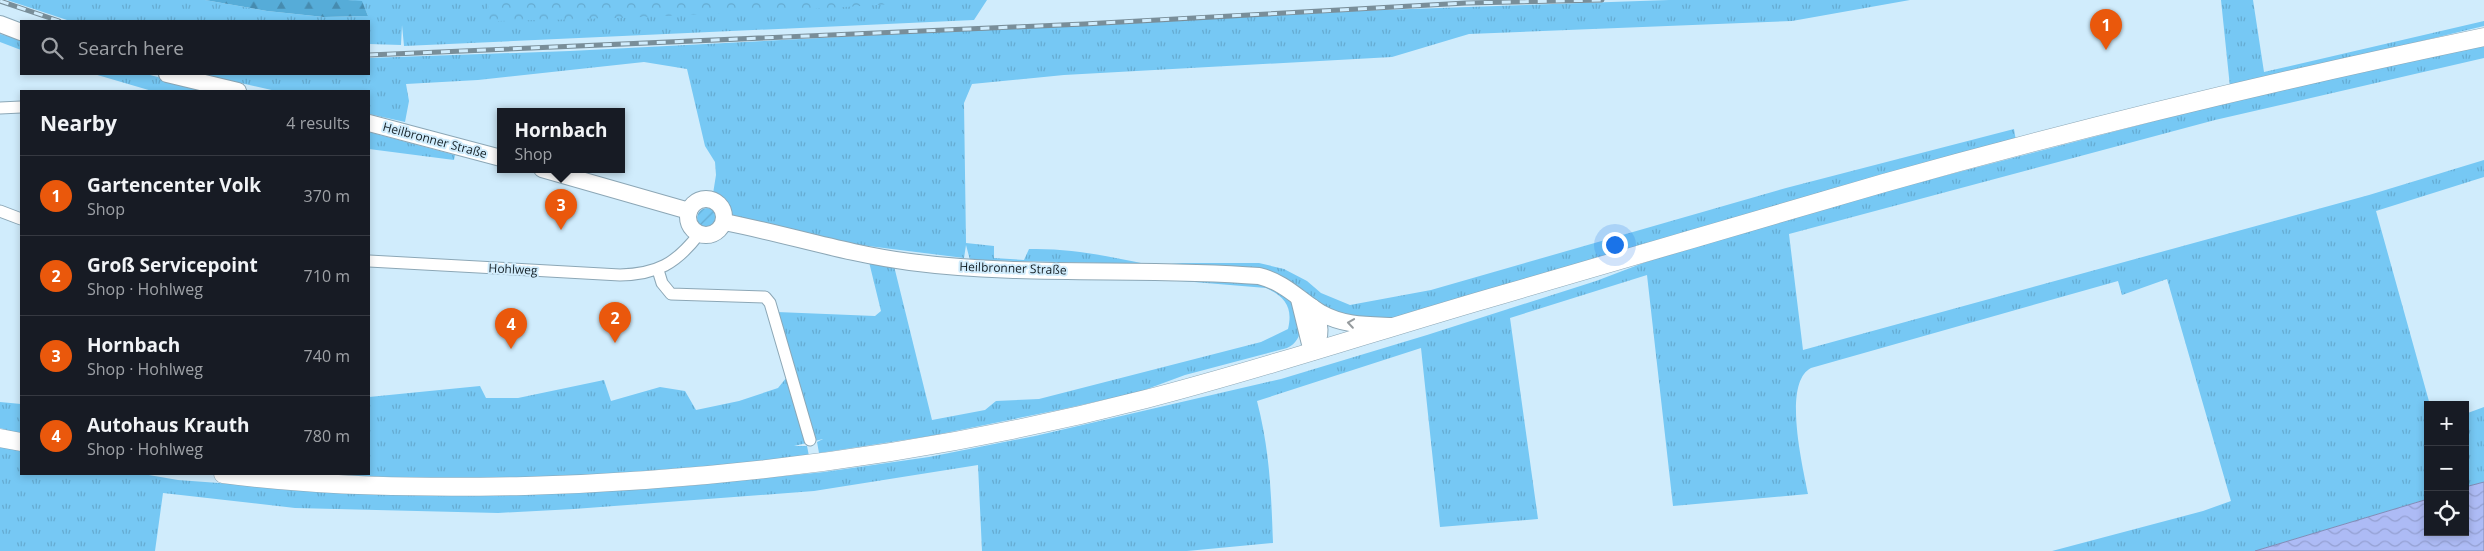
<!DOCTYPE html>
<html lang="en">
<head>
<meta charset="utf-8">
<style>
	:root { --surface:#171b24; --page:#20242c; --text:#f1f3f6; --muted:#9ea1a6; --line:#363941; --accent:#ea580c }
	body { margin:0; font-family:"Open Sans",sans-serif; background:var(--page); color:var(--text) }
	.controls { position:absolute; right:15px; bottom:15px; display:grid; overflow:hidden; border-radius:0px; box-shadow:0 2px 8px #0003 }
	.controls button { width:45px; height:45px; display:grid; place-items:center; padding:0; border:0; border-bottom:1px solid var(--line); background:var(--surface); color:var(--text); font:25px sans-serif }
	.you { position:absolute; left:1614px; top:244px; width:18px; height:18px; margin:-12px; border:4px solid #fff; border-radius:50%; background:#1a73e8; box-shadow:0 0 0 8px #1a73e833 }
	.badge { display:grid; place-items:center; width:32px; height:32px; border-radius:50%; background:var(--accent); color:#fff; font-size:16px; font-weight:700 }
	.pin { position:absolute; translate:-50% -41px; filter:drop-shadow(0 1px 2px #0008) }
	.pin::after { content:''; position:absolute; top:26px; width:18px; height:15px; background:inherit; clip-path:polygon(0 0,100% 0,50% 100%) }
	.popup { position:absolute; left:497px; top:108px; width:128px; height:65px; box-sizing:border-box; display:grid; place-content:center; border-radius:0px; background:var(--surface); filter:drop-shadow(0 1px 4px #0005); font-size:16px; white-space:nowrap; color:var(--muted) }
	.popup b { font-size:19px; color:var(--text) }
	.popup::after { content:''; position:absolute; left:50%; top:100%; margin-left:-10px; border:10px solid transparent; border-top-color:var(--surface) }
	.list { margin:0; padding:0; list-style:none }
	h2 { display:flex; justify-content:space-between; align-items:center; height:65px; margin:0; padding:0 20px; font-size:21px }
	h2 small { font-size:16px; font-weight:400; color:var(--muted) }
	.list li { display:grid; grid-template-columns:32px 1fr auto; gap:15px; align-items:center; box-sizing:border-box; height:80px; padding:0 20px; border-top:1px solid var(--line) }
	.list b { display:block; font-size:19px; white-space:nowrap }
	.list p { margin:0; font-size:16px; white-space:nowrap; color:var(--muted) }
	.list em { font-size:16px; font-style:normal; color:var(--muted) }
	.icon { flex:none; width:28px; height:28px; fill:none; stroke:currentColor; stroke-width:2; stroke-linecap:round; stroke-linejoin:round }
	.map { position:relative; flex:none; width:2484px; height:551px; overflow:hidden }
	.search { position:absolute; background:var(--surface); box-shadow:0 2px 8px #0003; left:20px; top:20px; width:350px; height:55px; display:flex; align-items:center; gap:12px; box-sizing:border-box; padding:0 18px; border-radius:0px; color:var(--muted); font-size:19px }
	.panel { position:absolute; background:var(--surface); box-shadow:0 2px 8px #0003; left:20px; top:90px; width:350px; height:385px; border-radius:0px }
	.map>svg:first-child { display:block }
</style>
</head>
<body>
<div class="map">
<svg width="2484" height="551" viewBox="0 0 2484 551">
	<defs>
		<pattern id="grass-tufts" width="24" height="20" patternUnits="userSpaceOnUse" patternTransform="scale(1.25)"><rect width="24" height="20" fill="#76c8f4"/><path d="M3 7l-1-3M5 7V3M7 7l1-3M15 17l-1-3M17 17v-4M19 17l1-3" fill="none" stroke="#65abd1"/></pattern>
		<pattern id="forest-firs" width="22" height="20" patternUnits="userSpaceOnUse" patternTransform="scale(1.25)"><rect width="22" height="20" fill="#56acd8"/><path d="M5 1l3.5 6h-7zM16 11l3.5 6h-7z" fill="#468baf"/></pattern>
		<pattern id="park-crowns" width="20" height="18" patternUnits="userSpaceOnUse" patternTransform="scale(1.25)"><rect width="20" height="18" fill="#76c8f4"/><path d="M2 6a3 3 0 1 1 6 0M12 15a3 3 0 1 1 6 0" fill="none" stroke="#65abd1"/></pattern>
		<pattern id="garden-furrows" width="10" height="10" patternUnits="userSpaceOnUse" patternTransform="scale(1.25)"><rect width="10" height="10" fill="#76c8f4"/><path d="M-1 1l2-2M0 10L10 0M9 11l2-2" fill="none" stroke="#65abd1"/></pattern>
		<pattern id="water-waves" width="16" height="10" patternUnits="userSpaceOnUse" patternTransform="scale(1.25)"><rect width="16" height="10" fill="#adbbf5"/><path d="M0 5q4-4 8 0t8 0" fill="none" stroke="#94a0d2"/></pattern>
	</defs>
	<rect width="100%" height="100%" fill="#d0ecfc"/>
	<!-- grass -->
	<g fill="url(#grass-tufts)">
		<path d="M7,0H205L267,11L324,17L368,16L362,2L348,0H987L974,20L404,46L402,25L401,45L369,44V21H70Z"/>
		<path d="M1669,0H1910L1792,21L1469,34L1392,57L1064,75L972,84L964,103L966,243L994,246V258L1024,260L1029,249C1071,248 1106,256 1146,264L970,260L966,245L964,258L852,244L725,216L721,206L712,200L716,175L715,162L705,146L687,69L644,62L478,80L406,84L409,101L405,122L369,114V91H276L201,74H369V58L570,51L1324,12Z"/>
		<path d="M2221,0H2253L2264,72L2484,21V26L2230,87Z"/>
		<path d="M0,34L21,40V50L0,42Z"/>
		<path d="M2484,44V58L2215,120L1789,234L1803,350L2369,195L2484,160V177L2376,211L2430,405H2428V499L2255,551H2052L2203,511L2231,501L2167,279L2122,295L2118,281L1811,368C1782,383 1803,467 1808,494L1673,506L1647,275L1510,318L1538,519L1440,527L1421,348L1257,401C1270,452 1271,491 1273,543L1187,551H982L978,465L814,491L574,509L498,513L295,508L163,493L155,551H0V447L21,451V474H143L178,480L312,490L566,493L687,486L824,472L929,457L1035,436L1281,379L1427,335L1596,281L1646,262L1882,192L2220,104Z"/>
		<path d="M94,74H146L213,91H152Z"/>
		<path d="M2014,129L2016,141L1398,318L1350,321L1318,305L1305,291L1282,277L1157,265L1182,263H1259L1284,269L1307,281L1321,293L1350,305L1431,290L1786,188Z"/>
		<path d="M369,132L455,155L454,160L369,149Z"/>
		<path d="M869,262L894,266L932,420L985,410L996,401L1039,399L1261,342L1288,329C1293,308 1286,297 1266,288L1158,279L982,277L981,274L1158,277L1265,283C1270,285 1277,288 1282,292C1298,306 1311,337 1287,348L1185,375L1139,392L1063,409L930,436L819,453L817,442L823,439L794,446H807L809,456L794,459L555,478L477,480L301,474H369V397L480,386L486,398H518L604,380L611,401L660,387L685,391L696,410L739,401L778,388L791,372L777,312L875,316L881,311Z"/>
		<path d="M0,402L21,404V434L0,428Z"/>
		<path d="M2484,407V482L2465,487V414Z"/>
	</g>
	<!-- forest -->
	<path fill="url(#forest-firs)" d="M205,0H348L362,1L368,16L324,17L267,11Z"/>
	<!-- park -->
	<path fill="url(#park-crowns)" d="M490,0H951C796,11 641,19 485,21Z"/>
	<!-- garden -->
	<circle fill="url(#garden-furrows)" cx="707" cy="218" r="10"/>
	<!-- water -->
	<path fill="url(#water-waves)" stroke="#7f8cb7" d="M2484,482V551H2255L2428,499V532H2465V487Z"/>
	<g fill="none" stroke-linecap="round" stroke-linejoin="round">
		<!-- street casing -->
		<g stroke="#8ca7b6" stroke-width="13">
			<g id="street">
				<path d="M0,108L21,107"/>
				<path d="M0,211L21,219"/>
				<path d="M369,261L620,275C657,274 676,264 699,234"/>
				<path d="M658,270L662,283L671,294L765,297L770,303L810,440"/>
			</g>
		</g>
		<!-- secondary casing -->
		<g stroke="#8ca7b6" stroke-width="18">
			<g id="secondary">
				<path d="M0,24L21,32"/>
				<path d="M167,74L238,91"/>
				<path d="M369,123L501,158"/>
				<path d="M542,169L689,211"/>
				<circle cx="706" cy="217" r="18"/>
				<path d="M724,222C786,234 847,254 910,262C1025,277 1143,267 1259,276C1286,283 1298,299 1321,313C1344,326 1368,325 1393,326"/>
				<path d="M1299,299L1312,352"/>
				<path d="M1312,352C1323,336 1321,324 1312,307"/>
			</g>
		</g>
		<!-- primary casing -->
		<g stroke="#8ca7b6" stroke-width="19">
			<g id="primary">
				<path d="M0,438L21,442"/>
				<path d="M223,474C323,487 424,488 525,486C734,480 944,451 1146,399C1267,368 1385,328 1504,294C1631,258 1757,219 1884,183C2082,127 2283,79 2484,37"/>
			</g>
		</g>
		<!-- street -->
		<use href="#street" stroke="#fff" stroke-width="11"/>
		<!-- secondary -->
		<use href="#secondary" stroke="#fff" stroke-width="16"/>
		<!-- primary -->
		<use href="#primary" stroke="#fff" stroke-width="18"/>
		<!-- rail casing -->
		<g stroke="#798e99" stroke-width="5">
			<g id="rail">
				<path d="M0,1L59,21"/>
				<path d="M369,55L1084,24L1466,3L1602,0"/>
			</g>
		</g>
		<!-- rail -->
		<use href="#rail" stroke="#d0ecfc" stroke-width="3" stroke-dasharray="9" stroke-linecap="butt"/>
	</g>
	<!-- one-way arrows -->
	<defs><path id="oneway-chevron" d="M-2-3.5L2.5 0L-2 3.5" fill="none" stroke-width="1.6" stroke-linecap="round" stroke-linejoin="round" transform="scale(1.25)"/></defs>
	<use stroke="#959a9d" href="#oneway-chevron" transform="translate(1351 323) rotate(-172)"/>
	<g text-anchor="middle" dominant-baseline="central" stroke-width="4" stroke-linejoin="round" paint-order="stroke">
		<!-- street labels -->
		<g font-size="12" fill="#141f25" stroke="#d0ecfc">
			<text transform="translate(435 140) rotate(15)">Heilbronner Straße</text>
			<text transform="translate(1013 268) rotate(2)">Heilbronner Straße</text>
			<text transform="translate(513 269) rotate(3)">Hohlweg</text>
		</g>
	</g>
</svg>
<div class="controls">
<button>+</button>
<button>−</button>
<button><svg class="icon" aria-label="locate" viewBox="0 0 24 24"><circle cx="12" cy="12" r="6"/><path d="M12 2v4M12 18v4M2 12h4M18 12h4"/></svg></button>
</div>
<div class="you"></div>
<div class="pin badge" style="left:2106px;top:50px">1</div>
<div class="pin badge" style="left:615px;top:343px">2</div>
<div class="pin badge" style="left:561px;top:230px">3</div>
<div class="popup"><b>Hornbach</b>Shop</div>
<div class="pin badge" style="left:511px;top:349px">4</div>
<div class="search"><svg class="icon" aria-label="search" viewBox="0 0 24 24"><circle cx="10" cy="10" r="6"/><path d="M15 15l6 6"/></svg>Search here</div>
<section class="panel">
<h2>Nearby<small>4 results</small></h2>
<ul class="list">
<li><span class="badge">1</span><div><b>Gartencenter Volk</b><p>Shop</p></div><em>370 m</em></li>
<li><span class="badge">2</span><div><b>Groß Servicepoint</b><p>Shop · Hohlweg</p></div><em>710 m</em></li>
<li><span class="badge">3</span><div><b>Hornbach</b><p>Shop · Hohlweg</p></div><em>740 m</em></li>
<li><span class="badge">4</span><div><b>Autohaus Krauth</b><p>Shop · Hohlweg</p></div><em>780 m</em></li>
</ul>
</section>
</div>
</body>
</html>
